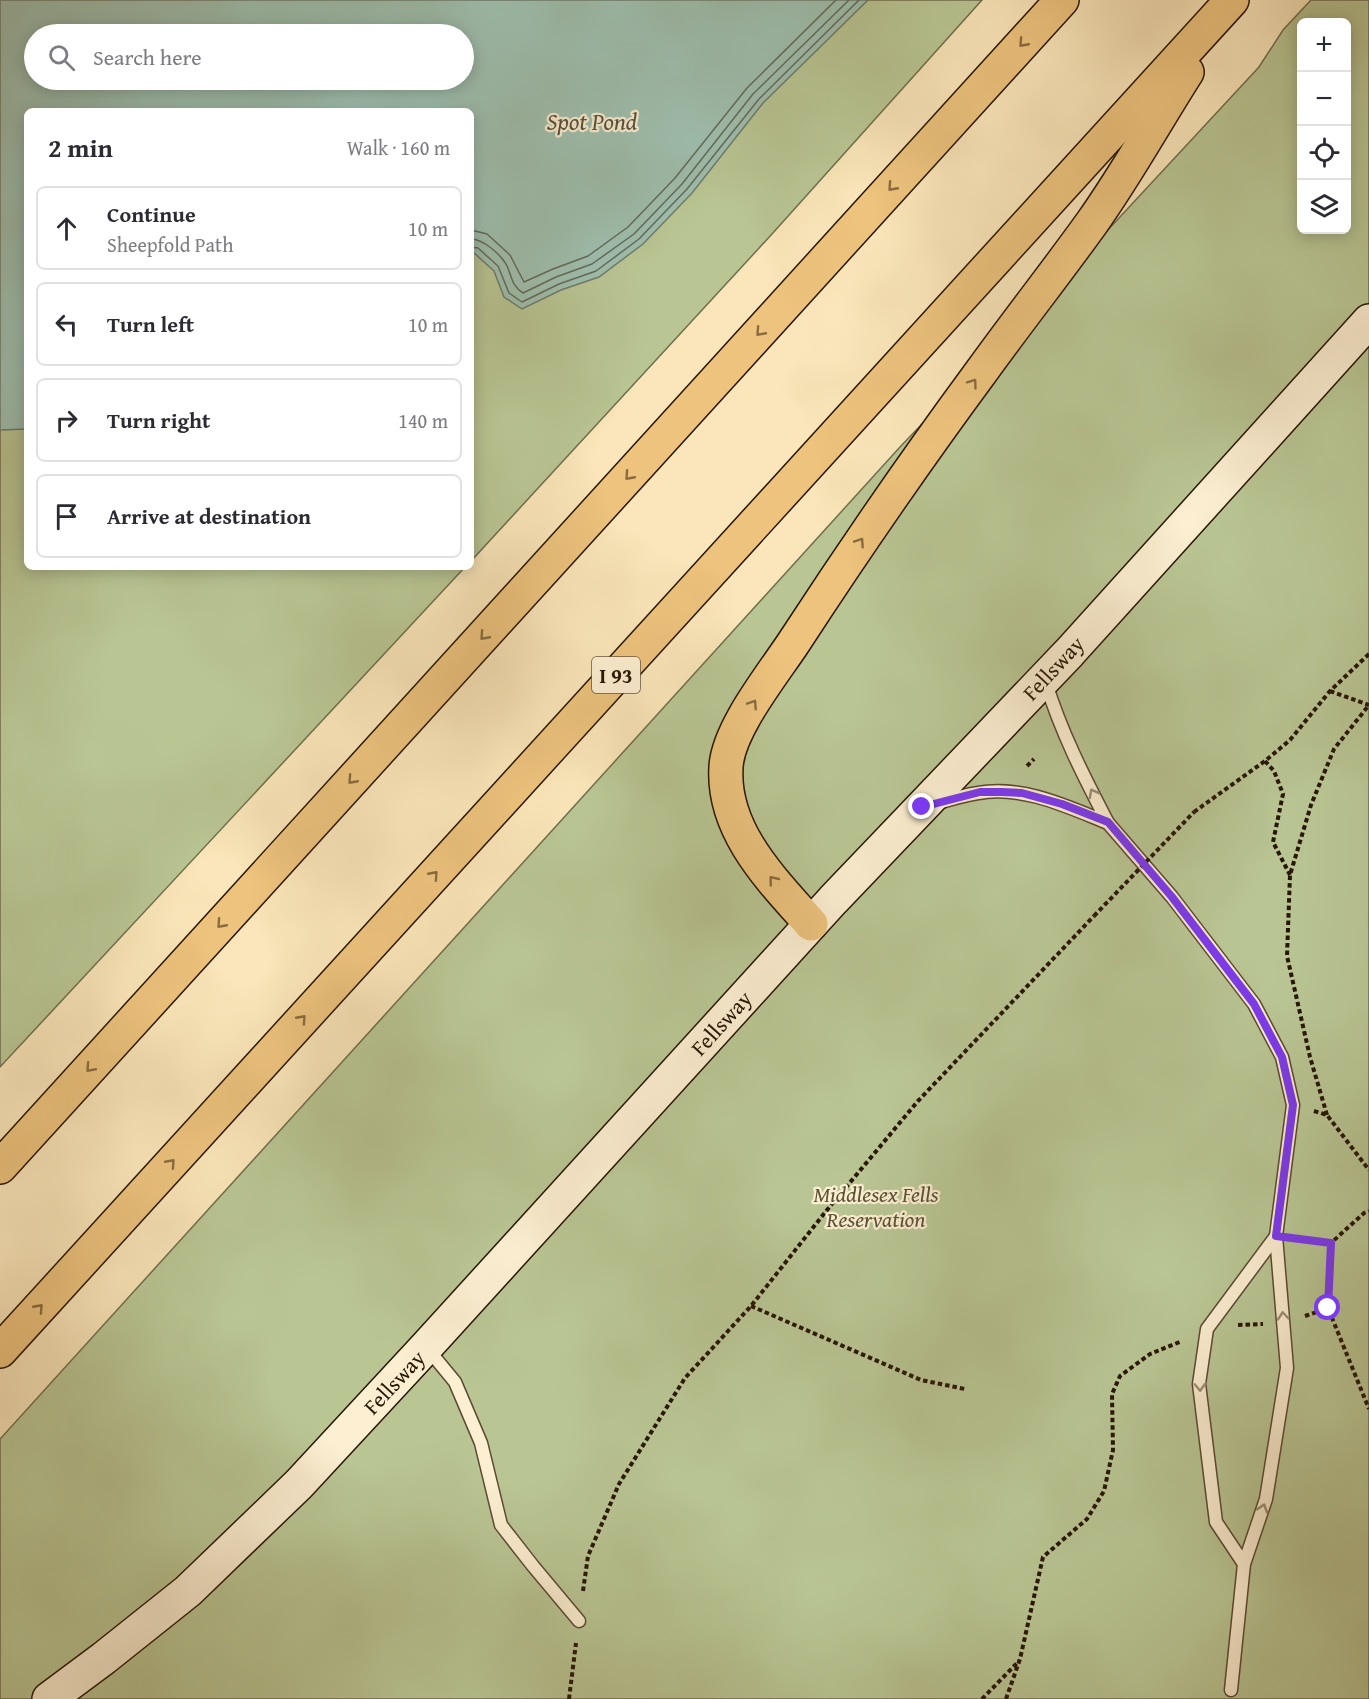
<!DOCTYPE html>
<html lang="en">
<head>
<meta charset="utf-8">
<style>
	:root { --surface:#fff; --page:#f7f7f7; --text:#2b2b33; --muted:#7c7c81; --line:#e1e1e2 }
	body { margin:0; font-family:"Gentium Book Plus",serif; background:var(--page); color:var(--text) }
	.controls { position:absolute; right:18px; top:18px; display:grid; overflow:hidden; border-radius:9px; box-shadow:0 3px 15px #0003 }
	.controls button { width:54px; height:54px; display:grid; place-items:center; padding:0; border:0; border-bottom:2px solid var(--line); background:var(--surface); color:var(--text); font:30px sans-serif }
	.stop { position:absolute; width:18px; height:18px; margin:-14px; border:4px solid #7c3aed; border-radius:50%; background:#fff }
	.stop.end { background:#7c3aed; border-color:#fff; box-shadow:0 2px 6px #0008 }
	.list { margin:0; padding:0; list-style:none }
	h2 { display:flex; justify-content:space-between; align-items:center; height:78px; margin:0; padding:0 24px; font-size:26px }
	h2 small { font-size:20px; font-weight:400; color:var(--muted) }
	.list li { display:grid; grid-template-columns:39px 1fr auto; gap:18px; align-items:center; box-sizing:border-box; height:84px; margin:0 12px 12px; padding:0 12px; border:2px solid var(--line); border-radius:9px }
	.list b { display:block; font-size:22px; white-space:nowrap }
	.list p { margin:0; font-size:20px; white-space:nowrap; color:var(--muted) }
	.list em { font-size:20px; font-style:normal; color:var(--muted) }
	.icon { flex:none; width:33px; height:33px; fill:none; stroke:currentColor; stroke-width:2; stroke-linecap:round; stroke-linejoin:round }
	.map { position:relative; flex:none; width:1369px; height:1699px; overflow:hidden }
	.search { position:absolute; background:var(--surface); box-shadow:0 3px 15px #0003; left:24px; top:24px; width:450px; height:66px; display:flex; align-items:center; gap:15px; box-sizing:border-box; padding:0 21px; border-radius:33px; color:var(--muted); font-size:22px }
	.panel { position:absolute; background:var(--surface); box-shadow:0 3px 15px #0003; left:24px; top:108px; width:450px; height:462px; border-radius:9px }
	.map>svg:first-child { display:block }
</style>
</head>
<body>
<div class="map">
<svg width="1369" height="1699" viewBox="0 0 1369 1699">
	<rect width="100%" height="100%" fill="#fae6ba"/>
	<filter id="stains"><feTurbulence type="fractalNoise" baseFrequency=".00333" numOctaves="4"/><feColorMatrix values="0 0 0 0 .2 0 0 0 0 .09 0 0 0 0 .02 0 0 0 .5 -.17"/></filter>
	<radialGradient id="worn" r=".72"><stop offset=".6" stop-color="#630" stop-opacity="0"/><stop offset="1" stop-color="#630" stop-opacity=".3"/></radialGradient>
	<!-- green -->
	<g fill="#b9c694" stroke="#706e4c" stroke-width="1.5" fill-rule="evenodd">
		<path d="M0,0H982L772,234L471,561V111H27V567H465L0,1067ZM34,34H464V80H34Z"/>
		<path d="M1311,0H1369V1699H0V1439L900,447L1106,232L1259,67L1283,30ZM1302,22H1346V230H1302Z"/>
	</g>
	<!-- water -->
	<path fill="#9ec0b0" stroke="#6e7c6b" stroke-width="1.5" fill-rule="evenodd" d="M0,0H868L763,103L692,193L643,244L599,277L561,290L522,309L504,297L494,271L474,253H471V111H27V429L0,430ZM34,34H464V80H34Z"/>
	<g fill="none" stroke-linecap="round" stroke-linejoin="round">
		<!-- shore -->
		<g stroke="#626a5a" stroke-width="1.5">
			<path d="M471,230L487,234L510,255L524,282L553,269L588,256L628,227L675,178L747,88L836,0"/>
			<path d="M471,239C483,239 500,254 506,264C512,275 511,286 523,293L556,277L592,264L634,234L682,184L753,94L849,0"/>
			<path d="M471,247L478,248L498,266L509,293L522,302L559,284L596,271L639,239L687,189L759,99L859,0"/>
		</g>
		<!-- service casing -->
		<g stroke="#5c4931" stroke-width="15">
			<g id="service">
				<path d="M938,803C951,799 965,795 978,793C1023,785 1068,807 1108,823C1084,777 1061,732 1046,683"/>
				<path d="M1108,823L1172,897L1254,1004L1282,1057L1293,1105L1276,1236L1287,1368L1266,1499L1244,1564L1231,1690"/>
				<path d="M427,1348L455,1382L481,1443L501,1525L533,1566L579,1621"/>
				<path d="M1244,1564L1216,1522L1199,1384L1207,1329L1276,1236"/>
			</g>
		</g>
		<!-- secondary casing -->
		<g stroke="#271503" stroke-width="36">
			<path id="secondary" d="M49,1699L104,1658L188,1591L299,1484L426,1347L833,900L1069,653L1369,321"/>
		</g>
		<!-- motorway casing -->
		<g stroke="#271503" stroke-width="36">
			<g id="motorway">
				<path d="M811,924C772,880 722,831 726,767C728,729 773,674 794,642C854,550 916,460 981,372C1017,322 1055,274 1091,224C1126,175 1155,122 1187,72"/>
				<path d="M0,1167L1062,0"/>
				<path d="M0,1351L1232,0"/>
			</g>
		</g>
		<!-- path -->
		<g stroke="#271503" stroke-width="4" stroke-dasharray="4.5 3" stroke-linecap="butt">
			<path d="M1330,691L1369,705"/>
			<path d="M1265,761L1274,771L1283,794L1273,842L1290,875"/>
			<path d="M1027,766L1034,759"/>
			<path d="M1194,812L1265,761L1290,740L1330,691L1369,654"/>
			<path d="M1314,1111L1327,1115L1369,1170"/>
			<path d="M1327,1115L1310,1057L1287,956L1290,875L1311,805L1334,749L1369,705"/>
			<path d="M1298,1239L1331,1243L1364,1213L1369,1211"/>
			<path d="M1331,1243L1328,1308L1369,1409"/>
			<path d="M751,1306L921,1380L965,1389"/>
			<path d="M1305,1316L1328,1308"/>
			<path d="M1238,1325L1263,1324"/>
			<path d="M583,1591L588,1556L619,1484L685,1378L751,1306L827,1210L918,1101L1094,916"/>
			<path d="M569,1699L576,1643"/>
			<path d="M982,1699L1019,1661"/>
			<path d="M1006,1699L1020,1659L1043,1557L1087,1519L1104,1491L1113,1450L1112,1394L1120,1376L1150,1354L1182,1341"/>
		</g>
		<!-- service -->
		<use href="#service" stroke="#fcefd2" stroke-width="12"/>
		<!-- secondary -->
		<use href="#secondary" stroke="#fcefd2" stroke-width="33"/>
		<!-- motorway -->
		<use href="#motorway" stroke="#edc37d" stroke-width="33"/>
		<!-- path-bridge -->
		<path stroke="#271503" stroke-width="4" stroke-dasharray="4.5 3" stroke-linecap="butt" d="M1094,916L1194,812"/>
	</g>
	<!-- one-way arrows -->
	<defs><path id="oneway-chevron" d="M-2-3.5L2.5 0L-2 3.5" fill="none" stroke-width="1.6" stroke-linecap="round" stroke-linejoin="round" transform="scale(1.5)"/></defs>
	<g stroke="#8a6c40">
		<use href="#oneway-chevron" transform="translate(1023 43) rotate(132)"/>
		<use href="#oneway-chevron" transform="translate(892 187) rotate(132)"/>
		<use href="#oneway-chevron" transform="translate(760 332) rotate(132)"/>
		<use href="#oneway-chevron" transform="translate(973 383) rotate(-54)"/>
		<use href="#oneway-chevron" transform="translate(629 476) rotate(132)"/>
		<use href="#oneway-chevron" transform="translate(860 542) rotate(-56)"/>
		<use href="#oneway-chevron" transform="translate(484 636) rotate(132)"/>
		<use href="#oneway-chevron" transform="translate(753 704) rotate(-57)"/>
		<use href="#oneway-chevron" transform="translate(352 780) rotate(132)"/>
		<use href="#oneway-chevron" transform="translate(434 875) rotate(-48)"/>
		<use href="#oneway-chevron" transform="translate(773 880) rotate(-129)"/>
		<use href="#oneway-chevron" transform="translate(221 924) rotate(132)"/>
		<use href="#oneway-chevron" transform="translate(302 1019) rotate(-48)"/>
		<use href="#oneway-chevron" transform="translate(90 1068) rotate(132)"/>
		<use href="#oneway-chevron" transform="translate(171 1163) rotate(-48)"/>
		<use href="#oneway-chevron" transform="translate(39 1308) rotate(-48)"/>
	</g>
	<g stroke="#9c8d75">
		<use href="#oneway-chevron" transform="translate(1093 793) rotate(-118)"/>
		<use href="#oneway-chevron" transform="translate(1283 1316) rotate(-95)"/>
		<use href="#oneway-chevron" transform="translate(1200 1387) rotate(88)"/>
		<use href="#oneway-chevron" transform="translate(1263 1508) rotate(-72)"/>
	</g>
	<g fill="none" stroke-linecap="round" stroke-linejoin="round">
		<!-- route -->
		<path stroke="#7c3aed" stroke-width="8" d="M922,807L980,792H1002L1022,793L1062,804L1108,822L1172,897L1254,1004L1282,1057L1293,1105L1276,1236L1331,1243L1328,1308"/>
	</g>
	<g text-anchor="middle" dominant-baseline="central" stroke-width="4.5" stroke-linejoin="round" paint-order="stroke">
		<!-- shield labels -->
		<rect fill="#fcefd2" stroke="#675641" stroke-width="1.5" x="592" y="657" width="48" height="36" rx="4.5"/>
		<g font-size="21" font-weight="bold" fill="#271503">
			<text x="616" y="675">I 93</text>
		</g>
		<!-- street labels -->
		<g font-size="22" fill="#271503" stroke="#fcefd2">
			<text transform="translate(1053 668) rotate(-47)">Fellsway</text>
			<text transform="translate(721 1023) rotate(-48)">Fellsway</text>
			<text transform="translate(394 1382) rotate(-47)">Fellsway</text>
		</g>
		<!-- park labels -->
		<g font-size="22" font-style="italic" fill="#5a5336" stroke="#fcefd2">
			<text x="876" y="1194">Middlesex Fells<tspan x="876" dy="25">Reservation</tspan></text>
		</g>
		<!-- water labels -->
		<g font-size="24" font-style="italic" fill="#515140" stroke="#fcefd2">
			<text x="592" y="121">Spot Pond</text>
		</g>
	</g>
	<rect width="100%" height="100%" filter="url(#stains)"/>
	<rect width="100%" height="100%" fill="url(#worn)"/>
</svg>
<div class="controls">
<button>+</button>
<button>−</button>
<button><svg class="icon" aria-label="locate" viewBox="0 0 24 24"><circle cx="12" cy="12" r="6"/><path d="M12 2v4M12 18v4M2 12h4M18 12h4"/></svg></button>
<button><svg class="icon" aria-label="layers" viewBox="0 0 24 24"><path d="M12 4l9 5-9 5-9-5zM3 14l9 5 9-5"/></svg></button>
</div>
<div class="stop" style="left:1328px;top:1308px"></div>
<div class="stop end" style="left:922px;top:807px"></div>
<div class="search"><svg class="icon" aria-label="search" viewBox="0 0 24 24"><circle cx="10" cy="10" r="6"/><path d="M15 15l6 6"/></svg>Search here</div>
<section class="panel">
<h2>2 min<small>Walk · 160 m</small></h2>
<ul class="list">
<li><svg class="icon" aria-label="ahead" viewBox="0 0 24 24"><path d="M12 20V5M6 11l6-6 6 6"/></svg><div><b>Continue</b><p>Sheepfold Path</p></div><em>10 m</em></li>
<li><svg class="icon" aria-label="left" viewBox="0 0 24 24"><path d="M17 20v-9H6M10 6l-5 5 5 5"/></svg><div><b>Turn left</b></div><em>10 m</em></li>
<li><svg class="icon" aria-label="right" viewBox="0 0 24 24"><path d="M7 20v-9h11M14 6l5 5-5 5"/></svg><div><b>Turn right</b></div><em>140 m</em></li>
<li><svg class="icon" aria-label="arrive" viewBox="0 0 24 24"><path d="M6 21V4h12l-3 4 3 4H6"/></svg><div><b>Arrive at destination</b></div></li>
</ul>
</section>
</div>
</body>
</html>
